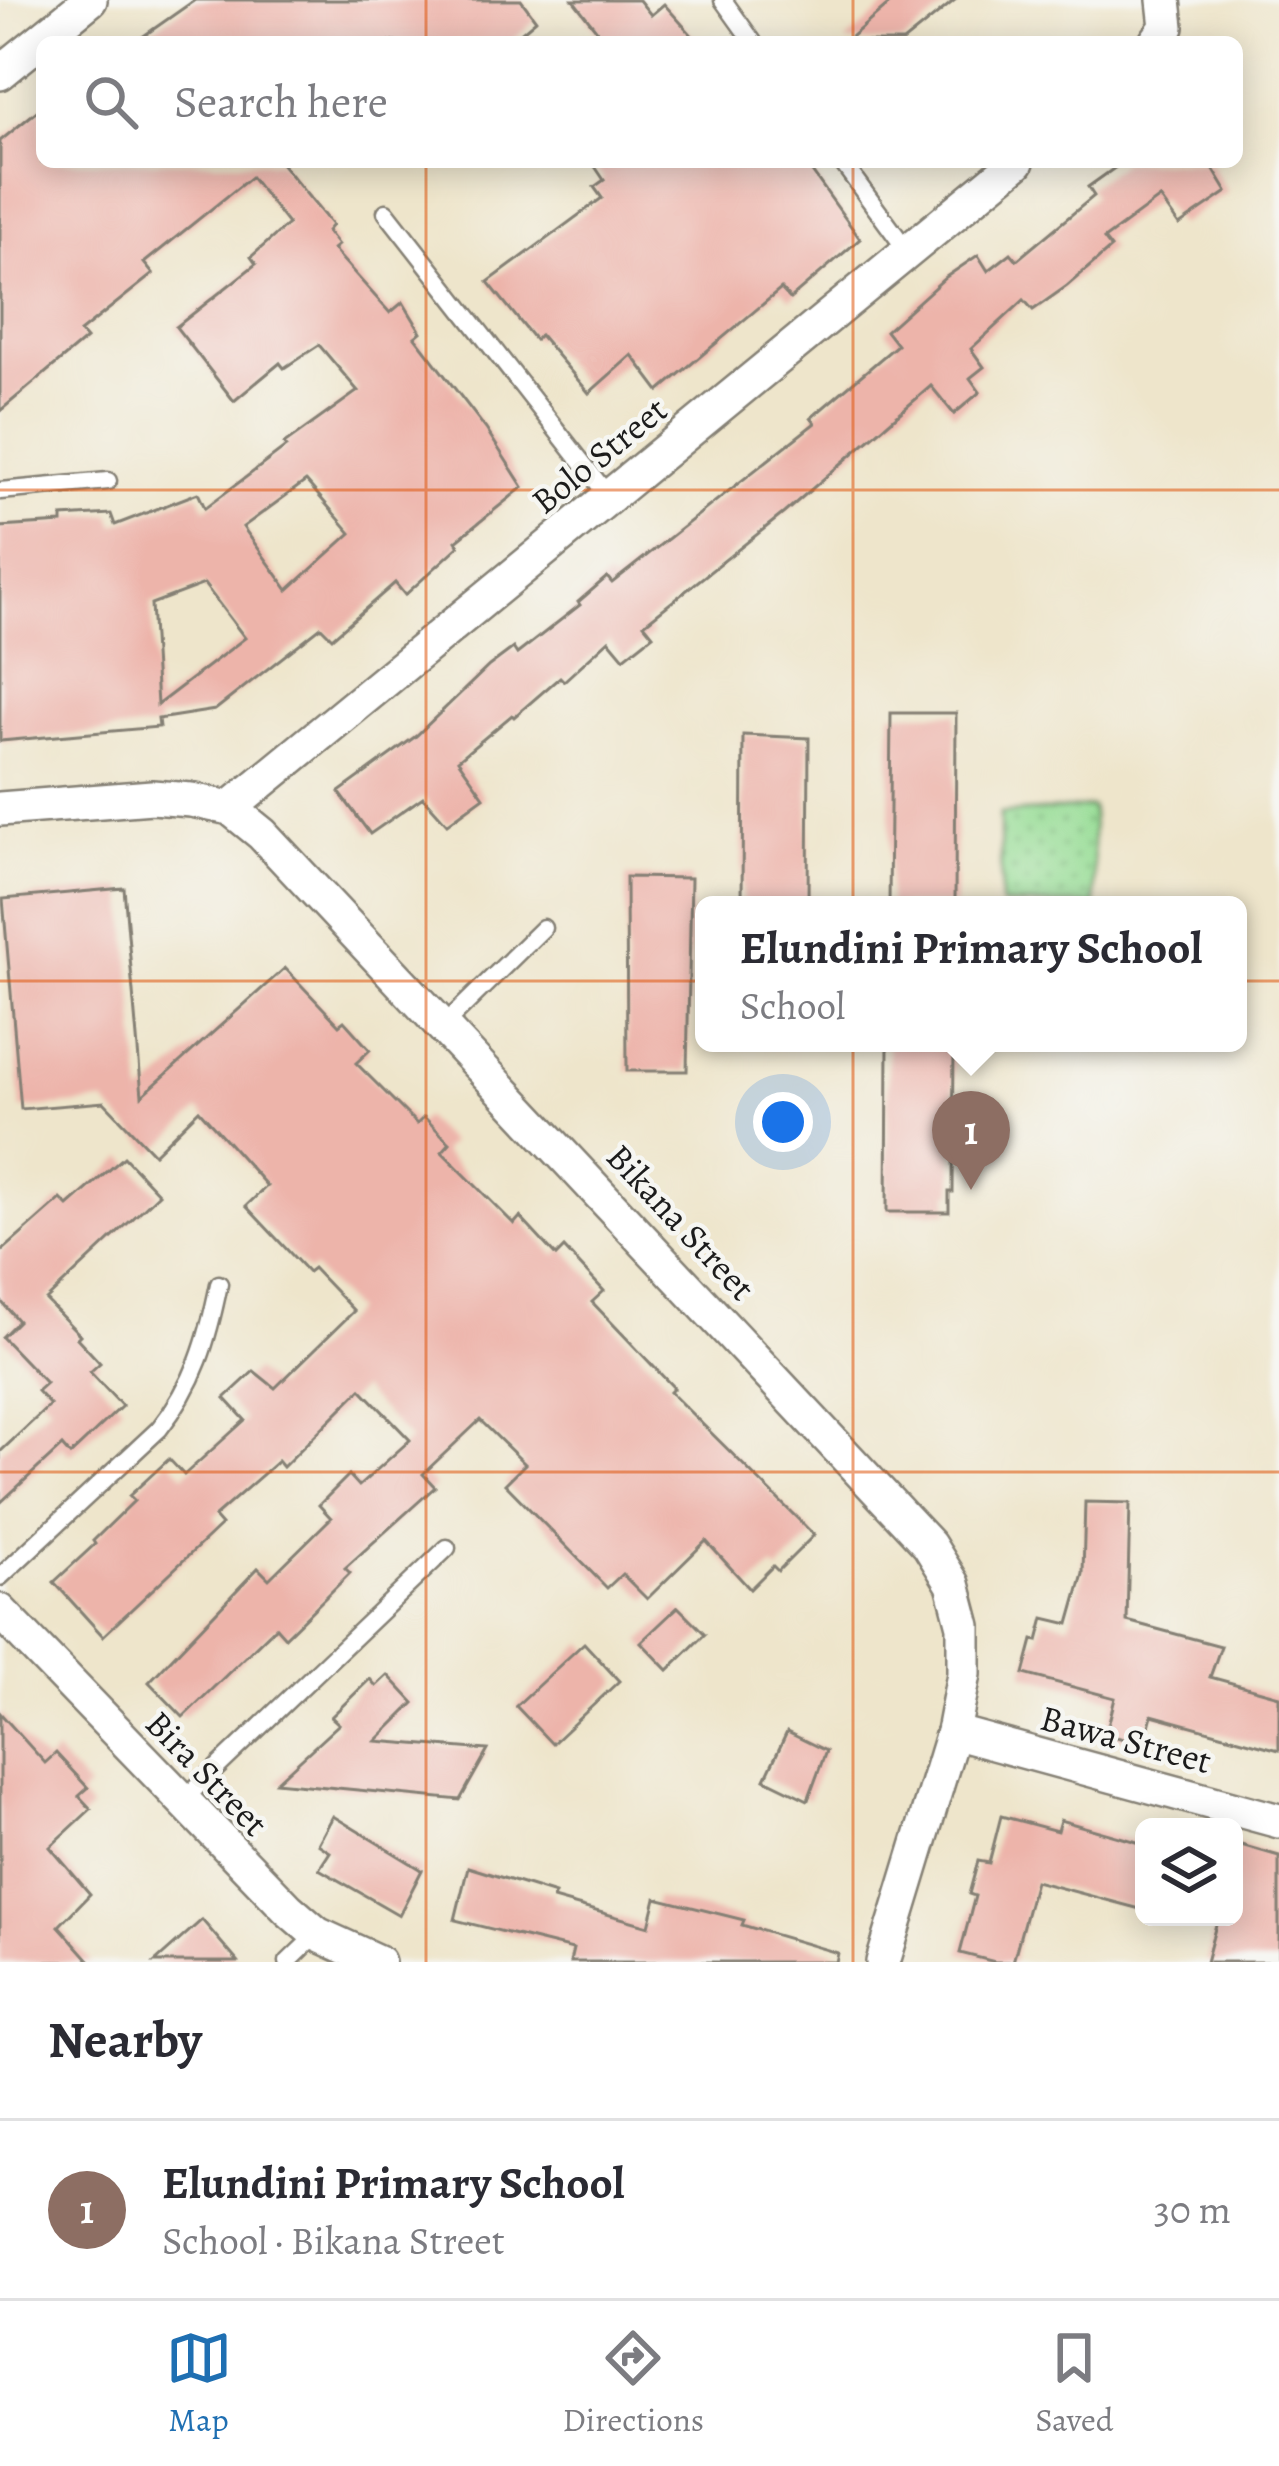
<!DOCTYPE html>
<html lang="en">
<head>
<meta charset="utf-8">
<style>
	:root { --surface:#fff; --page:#f7f7f7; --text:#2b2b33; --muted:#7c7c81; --line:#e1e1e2; --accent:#1f6fb2 }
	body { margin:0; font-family:Alegreya,serif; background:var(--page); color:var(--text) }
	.controls { position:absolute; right:36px; bottom:36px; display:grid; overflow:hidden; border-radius:18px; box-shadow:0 6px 30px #0003 }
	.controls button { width:108px; height:108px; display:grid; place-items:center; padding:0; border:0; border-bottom:3px solid var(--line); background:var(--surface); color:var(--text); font:60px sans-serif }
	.you { position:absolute; left:783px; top:1122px; width:42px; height:42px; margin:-30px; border:9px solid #fff; border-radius:50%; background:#1a73e8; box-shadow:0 0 0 18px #1a73e833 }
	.badge { display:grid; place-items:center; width:78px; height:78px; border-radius:50%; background:var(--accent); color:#fff; font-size:39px; font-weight:700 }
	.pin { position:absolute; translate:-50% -99px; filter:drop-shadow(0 3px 6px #0008) }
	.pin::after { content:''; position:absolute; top:63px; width:42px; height:36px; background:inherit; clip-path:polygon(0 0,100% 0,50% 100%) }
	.popup { position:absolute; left:695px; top:896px; width:552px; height:156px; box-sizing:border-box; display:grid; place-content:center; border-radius:18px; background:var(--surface); filter:drop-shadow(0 3px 9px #0005); font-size:39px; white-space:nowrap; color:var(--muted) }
	.popup b { font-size:45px; color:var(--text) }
	.popup::after { content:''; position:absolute; left:50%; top:100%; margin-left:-24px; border:24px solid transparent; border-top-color:var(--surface) }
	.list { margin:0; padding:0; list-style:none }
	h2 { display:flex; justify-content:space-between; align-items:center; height:156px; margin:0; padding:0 48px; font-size:51px }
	h2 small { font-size:39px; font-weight:400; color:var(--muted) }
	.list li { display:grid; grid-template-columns:78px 1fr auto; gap:36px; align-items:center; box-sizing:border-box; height:180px; padding:0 48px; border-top:3px solid var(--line) }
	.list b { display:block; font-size:45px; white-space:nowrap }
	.list p { margin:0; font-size:39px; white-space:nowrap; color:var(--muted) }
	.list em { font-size:39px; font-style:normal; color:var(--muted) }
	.icon { flex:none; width:66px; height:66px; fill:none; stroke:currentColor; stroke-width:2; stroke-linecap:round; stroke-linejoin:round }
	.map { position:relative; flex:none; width:1279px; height:1962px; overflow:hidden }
	.search { position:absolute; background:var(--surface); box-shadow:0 6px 30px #0003; left:36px; right:36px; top:36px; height:132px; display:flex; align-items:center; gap:30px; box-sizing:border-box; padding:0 42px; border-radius:18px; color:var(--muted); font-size:45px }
	.sheet { height:336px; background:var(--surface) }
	nav { display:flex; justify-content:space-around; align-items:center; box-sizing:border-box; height:168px; border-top:3px solid var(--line); background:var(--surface); font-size:33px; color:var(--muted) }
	nav a { display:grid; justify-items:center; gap:6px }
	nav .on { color:var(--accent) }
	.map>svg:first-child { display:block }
</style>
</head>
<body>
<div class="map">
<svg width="1279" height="1962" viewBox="0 0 1279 1962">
	<defs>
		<pattern id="park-dots" width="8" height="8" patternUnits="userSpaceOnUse" patternTransform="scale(3)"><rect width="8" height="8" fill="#98dd96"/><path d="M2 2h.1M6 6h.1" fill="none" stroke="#82bd81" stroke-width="1.8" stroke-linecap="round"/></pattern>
	</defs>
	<rect width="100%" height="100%" fill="#f6f6f2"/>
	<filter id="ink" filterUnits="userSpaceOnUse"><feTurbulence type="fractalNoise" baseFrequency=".00833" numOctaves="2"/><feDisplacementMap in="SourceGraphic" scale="24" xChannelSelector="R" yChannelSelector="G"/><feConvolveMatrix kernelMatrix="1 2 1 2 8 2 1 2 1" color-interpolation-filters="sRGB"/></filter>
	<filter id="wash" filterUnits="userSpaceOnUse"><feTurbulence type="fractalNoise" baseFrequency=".004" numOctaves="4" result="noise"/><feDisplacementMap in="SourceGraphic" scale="48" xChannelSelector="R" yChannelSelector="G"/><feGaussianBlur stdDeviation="2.7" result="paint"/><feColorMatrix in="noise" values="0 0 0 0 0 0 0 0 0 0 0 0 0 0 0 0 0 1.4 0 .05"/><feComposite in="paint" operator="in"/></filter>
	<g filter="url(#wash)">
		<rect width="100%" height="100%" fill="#eee5cb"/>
		<!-- park -->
		<path fill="url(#park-dots)" stroke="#5a7c59" stroke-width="3" d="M1092,807L1095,905H1001L1000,814Z"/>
		<g id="blocks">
			<!-- building -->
			<g fill="#edb4aa" fill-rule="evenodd">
				<path d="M195,0H521L536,20L510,42H135Z"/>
				<path d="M573,0H639L651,15L664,4L698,42H606Z"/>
				<path d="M894,0H955L903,42H845Z"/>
				<path d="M42,107V162H280L332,225L327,231L338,245L333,249L390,313L403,302L421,332L415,337L486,429L523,487L456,541L459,546L405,595L395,583L332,638L321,627L215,710L158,719L159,727L0,741V527L62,523V517L111,514L115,525L198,493L205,508L286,447L284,444L358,391L319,345L284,368L280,363L234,401L176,327L256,264L251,257L288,224L251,177L144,263L153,274L80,332L86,339L0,411V141ZM306,481L351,533L288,590L243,527ZM204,584L245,638L157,705L151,604Z"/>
				<path d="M592,162H805L860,239L790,299L781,289L659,391L632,355L589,393L540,335L535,340L488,282L602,198L594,187L604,180Z"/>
				<path d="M1123,162H1209L1227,192L1179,225L1160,198L1104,239L1111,248L1067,286L1033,310L1024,300L971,349L984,367L970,378L980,392L954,414L931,386L784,513L644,624L653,635L624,658L609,640L564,681L560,677L514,717L512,715L458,760L484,797L447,824L423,797L370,834L339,792L416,736L489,666L513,648L517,654L580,605L578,602L607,577L612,583L815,423L811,418L897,345L886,331L946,277L978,255L988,271L1011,253L1017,260L1094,196L1088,187Z"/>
				<path d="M891,713H956L955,905H889Z"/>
				<path d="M743,735L809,738L808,905H742Z"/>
				<path d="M626,877L691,878L687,1071H627Z"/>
				<path d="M124,888L142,1096L285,968L339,1025L344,1021L370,1050L356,1063L417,1124L424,1117L450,1143L442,1152L514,1224L520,1217L556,1256L564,1248L604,1291L592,1302L674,1388L670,1392L814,1535L778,1571L773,1566L750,1589L706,1541L647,1599L622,1574L607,1588L505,1484L525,1464L480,1420L423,1474L435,1487L345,1568L350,1573L326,1597L285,1637L276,1627L183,1717L149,1682L258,1568L269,1579L331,1518L319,1505L349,1475L359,1486L410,1440L361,1389L283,1467L278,1461L214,1517L221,1525L103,1636L54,1582L95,1544L93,1541L134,1501L129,1496L169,1459L184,1475L245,1420L225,1398L254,1371L275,1388L354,1311L313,1268L308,1272L246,1206L267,1186L199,1110L154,1154L104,1102L21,1109L3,899Z"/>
				<path d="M888,1043H954L953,1192H949V1212H887Z"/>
				<path d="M124,1157L159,1194L46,1300L80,1335L77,1338L100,1363L90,1372L122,1406L70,1455L62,1446L0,1503V1452L50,1405L37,1391L46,1383L2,1337L18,1321L0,1300V1253L61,1199L68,1206Z"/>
				<path d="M1085,1502L1130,1503L1127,1621L1221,1646L1210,1677L1279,1696V1750L1152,1715L1144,1745L1106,1734L1115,1698L1024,1674L1033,1640L1038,1641L1044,1618L1069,1624L1083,1574Z"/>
				<path d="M678,1607L705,1634L668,1670L641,1642Z"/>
				<path d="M584,1643L619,1681L552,1744L516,1706Z"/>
				<path d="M388,1675L414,1703L376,1741L488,1750L460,1800L276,1782L339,1724L331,1717L370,1679L376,1686Z"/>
				<path d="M0,1713L45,1763L56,1753L88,1788L79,1796L91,1809L50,1847L90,1894L59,1926L91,1962H0Z"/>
				<path d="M787,1732L826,1751L808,1800L765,1779Z"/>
				<path d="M333,1816L422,1870L399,1915L319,1869L330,1852L318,1844Z"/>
				<path d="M1001,1816L1057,1831L1060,1820L1144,1844V1910L1035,1881L1013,1962H995L960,1953L975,1896L969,1894L978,1861L989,1863Z"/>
				<path d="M1234,1843L1279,1856V1962H1206L1218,1917H1234Z"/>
				<path d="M468,1867L555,1894L553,1899L649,1926L656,1898L744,1920L742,1925L838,1953L836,1962H570L573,1949L455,1920Z"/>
				<path d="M202,1920L238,1962H155Z"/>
			</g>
		</g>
	</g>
	<g filter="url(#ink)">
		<use href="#blocks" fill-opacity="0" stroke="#858074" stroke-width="3"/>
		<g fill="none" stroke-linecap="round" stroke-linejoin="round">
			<!-- service casing -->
			<g stroke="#858074" stroke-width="21">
				<g id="service">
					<path d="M723,0L753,42"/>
					<path d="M842,162L908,252"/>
					<path d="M386,212L609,497"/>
					<path d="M0,491L108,481"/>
					<path d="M442,1027L543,928"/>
					<path d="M0,1577L159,1429C195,1384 208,1339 219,1284"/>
					<path d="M182,1801L447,1548"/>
					<path d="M288,1962L317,1934"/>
				</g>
			</g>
			<!-- minor casing -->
			<g stroke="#858074" stroke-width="38">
				<g id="minor">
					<path d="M1156,42L1167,27L1164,0"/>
					<path d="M0,73L90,0"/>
					<path d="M230,808L1017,162"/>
					<path d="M0,809L152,797L191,800L230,808L262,834L929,1545L953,1584L964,1626V1674L953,1732L883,1962"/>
					<path d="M0,1611L288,1909L317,1934L378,1962"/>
					<path d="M953,1732L1279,1821"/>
				</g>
			</g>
			<!-- service -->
			<use href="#service" stroke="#fff" stroke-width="16"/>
			<!-- minor -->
			<use href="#minor" stroke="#fff" stroke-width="33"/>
		</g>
	</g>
	<!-- grid -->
	<path fill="none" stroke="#de560d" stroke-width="3" stroke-opacity="0.55" d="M426,0V42M853,0V42M426,162V1962M853,162V1962M0,490H1279M0,981H1279M0,1472H1279"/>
	<g text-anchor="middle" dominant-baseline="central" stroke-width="9" stroke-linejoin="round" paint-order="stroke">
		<!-- street labels -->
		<g font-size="36" fill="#1c1c1c" stroke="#f6f6f2">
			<text transform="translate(599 455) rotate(-39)">Bolo Street</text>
			<text transform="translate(681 1222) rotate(47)">Bikana Street</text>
			<text transform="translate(1126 1739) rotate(15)">Bawa Street</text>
			<text transform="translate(207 1773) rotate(46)">Bira Street</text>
		</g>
	</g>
</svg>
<div class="controls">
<button><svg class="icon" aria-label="layers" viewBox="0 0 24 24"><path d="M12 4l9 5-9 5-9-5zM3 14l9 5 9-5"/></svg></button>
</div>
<div class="you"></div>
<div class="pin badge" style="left:971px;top:1190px;background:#8d6e63">1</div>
<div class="popup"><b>Elundini Primary School</b>School</div>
<div class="search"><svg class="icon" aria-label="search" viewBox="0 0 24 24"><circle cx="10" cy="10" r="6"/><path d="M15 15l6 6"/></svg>Search here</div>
</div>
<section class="sheet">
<h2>Nearby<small></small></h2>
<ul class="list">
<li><span class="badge" style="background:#8d6e63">1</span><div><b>Elundini Primary School</b><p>School · Bikana Street</p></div><em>30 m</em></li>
</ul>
</section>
<nav>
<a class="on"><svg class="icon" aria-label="map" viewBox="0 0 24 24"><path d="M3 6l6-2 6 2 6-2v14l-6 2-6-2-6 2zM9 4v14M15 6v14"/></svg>Map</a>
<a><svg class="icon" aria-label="directions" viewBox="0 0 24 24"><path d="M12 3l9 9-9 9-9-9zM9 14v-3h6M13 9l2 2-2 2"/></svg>Directions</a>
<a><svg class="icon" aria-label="saved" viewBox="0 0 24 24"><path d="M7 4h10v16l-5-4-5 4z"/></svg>Saved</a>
</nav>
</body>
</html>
